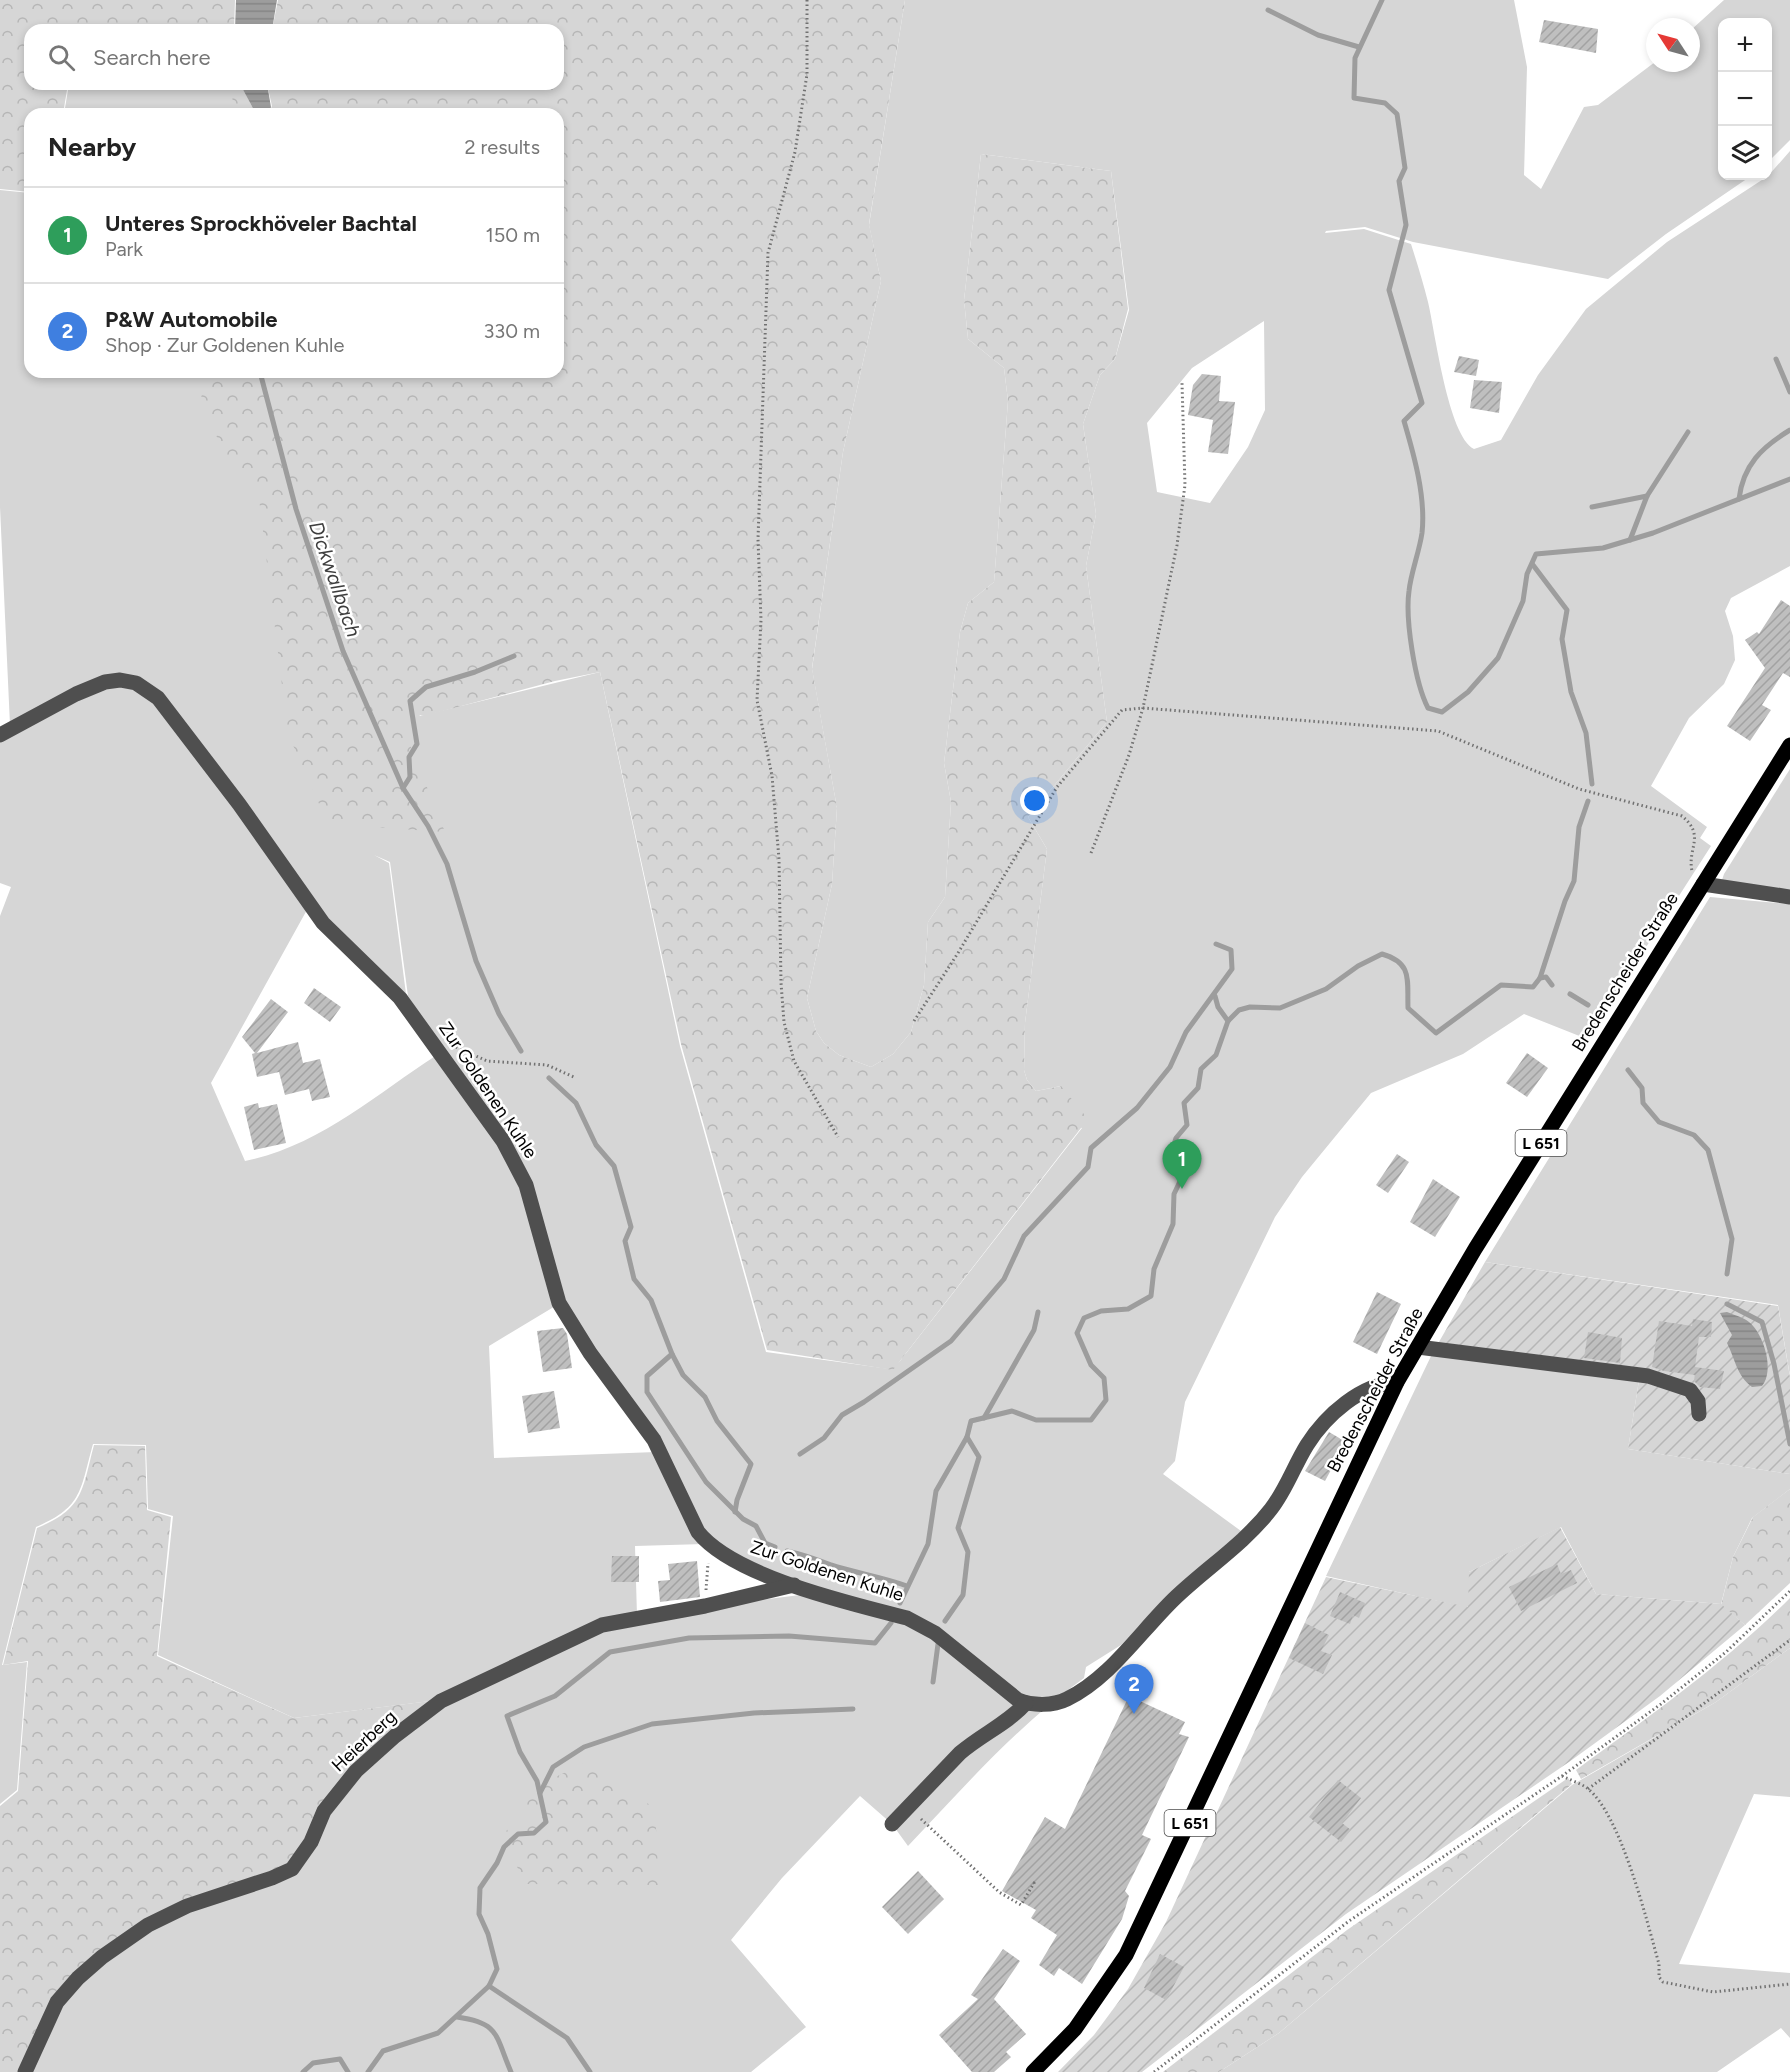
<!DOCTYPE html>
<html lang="en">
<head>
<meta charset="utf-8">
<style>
	:root { --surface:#fff; --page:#f2f2f2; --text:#222; --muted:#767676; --line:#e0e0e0; --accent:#db2777 }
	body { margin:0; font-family:Figtree,sans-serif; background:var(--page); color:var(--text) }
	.controls { position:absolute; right:18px; top:18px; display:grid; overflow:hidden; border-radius:12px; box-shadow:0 3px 9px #0003 }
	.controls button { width:54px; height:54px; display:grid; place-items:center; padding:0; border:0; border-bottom:2px solid var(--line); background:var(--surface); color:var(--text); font:30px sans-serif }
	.compass { position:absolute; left:1646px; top:18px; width:54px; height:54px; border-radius:50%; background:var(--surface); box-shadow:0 3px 9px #0003; rotate:306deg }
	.you { position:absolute; left:1035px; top:801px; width:21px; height:21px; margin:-15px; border:4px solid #fff; border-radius:50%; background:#1a73e8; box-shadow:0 0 0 9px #1a73e833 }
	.badge { display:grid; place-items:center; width:39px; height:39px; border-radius:50%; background:var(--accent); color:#fff; font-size:20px; font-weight:700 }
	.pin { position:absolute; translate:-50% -50px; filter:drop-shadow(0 2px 3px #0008) }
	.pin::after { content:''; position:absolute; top:32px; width:21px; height:18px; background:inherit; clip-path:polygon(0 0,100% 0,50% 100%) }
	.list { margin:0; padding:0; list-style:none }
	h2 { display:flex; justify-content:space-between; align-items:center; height:78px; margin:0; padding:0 24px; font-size:26px }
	h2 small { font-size:20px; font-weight:400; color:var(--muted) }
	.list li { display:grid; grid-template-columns:39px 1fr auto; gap:18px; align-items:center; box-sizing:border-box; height:96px; padding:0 24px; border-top:2px solid var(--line) }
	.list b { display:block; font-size:22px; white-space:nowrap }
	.list p { margin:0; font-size:20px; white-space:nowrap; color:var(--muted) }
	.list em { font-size:20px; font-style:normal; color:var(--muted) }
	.icon { flex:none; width:33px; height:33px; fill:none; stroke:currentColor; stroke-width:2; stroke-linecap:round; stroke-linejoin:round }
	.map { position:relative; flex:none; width:1790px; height:2072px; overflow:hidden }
	.search { position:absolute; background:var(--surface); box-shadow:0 3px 9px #0003; left:24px; top:24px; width:540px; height:66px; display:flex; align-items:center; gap:15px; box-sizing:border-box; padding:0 21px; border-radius:18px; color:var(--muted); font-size:22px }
	.panel { position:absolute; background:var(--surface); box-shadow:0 3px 9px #0003; left:24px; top:108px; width:540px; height:270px; border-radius:18px }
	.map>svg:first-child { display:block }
</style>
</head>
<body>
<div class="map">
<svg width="1790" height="2072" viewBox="0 0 1790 2072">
	<defs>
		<pattern id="forest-crowns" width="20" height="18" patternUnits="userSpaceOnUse" patternTransform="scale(1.5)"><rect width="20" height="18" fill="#d6d6d6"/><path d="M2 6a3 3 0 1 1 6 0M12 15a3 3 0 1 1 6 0" fill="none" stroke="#b6b6b6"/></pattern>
		<pattern id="garden-furrows" width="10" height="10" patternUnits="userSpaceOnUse" patternTransform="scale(1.5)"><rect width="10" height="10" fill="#d6d6d6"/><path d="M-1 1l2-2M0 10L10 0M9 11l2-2" fill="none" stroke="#b6b6b6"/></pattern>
		<pattern id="water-rules" width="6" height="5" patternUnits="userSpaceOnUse" patternTransform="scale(1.5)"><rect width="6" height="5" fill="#9d9d9d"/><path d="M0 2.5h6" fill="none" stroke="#858585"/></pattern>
		<pattern id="building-hatch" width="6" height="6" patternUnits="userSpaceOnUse" patternTransform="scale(1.5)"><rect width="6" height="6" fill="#bfbfbf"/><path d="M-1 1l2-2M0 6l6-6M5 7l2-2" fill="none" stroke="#a2a2a2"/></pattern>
	</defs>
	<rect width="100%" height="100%" fill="#fff"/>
	<!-- green -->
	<g fill="#d6d6d6" fill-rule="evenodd">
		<path d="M905,0H1514L1527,67L1524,175L1541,189L1584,107L1598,105L1655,62L1691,63V30L1724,0H1790V140L1768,162V22H1722V176H1751L1666,234L1608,279L1413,242L1365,227L1326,231L1325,233L1364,229L1411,244C1417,263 1423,282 1428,302C1435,331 1448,436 1474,449L1501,440L1538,375L1586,309L1667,242L1768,176L1790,151V566L1731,598L1725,611L1733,636L1735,660L1724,684L1689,718L1651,786L1707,827L1700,838L1711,846L1587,1039L1524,1014L1463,1054L1371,1093L1302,1177L1275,1217L1185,1402L1175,1461L1163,1474L1241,1531L1121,1645L1086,1667L1084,1678C1018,1725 964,1787 908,1846L892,1824L860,1796L782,1878L731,1940L806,2027L751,2072H28L60,2001L105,1959L135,1935L186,1908L250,1889L294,1870L311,1846L328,1810L349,1781L395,1739L443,1701L604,1628L679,1610L808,1594L729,1562L704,1544L635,1546L637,1616L600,1625L439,1700L294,1718L158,1655L173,1516L148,1509L146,1445L93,1444C80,1490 83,1507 36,1527L2,1665L27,1662L17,1790L0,1804V916L11,887L0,883V740C31,723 89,682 125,686C133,687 143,693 151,697L276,862L308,908L211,1083L245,1161C319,1146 375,1095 437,1055L492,1129L530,1199L546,1284L557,1305L489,1346L494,1458L656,1452L700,1535L680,1484L576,1324L554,1284L539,1214L523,1173L408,996L390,862L374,855L389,863L406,994L337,934L177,714L141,678C92,671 51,701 10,725L0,507V190L30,193V372H309L310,396L332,427L345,511L366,542L371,592L405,686L420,716L600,672L680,1046L766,1352L890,1369L900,1361L1082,1128L1028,1109L1061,1086L1036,1091L1027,1080L1024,1070L1025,1023L1047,849L1028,817L1107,722L1086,566L1096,514L1083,424L1100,375L1115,359L1129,310L1111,171L981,154L964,300L968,339L1004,368L1008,401L994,582L968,603L960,632L944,763L951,802L945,897L928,922L924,985L911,1032L893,1054L871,1067L839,1055L824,1043L816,1031L807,998L832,884L837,808L812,669L843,452L881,281L869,225ZM1264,321L1265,410L1248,447L1210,503L1157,492L1147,423L1192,368Z"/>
		<path d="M69,84H240L256,114H64Z"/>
		<path d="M1790,769V892L1722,880L1724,874Z"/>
		<path d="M1710,897L1790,904V1376L1778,1305L1485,1262Z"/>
		<path d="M1432,1354L1639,1380L1628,1449L1790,1474V1489L1752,1518L1733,1557L1721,1604L1596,1594L1561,1527L1469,1572V1608L1326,1576Z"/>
		<path d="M1790,1648V1797L1754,1794L1679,1964L1790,1973V2038L1781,2028L1717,2072H1219L1279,2033L1572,1785L1716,1702Z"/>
	</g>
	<!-- forest -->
	<g fill="url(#forest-crowns)">
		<path d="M0,0H235L234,30H30V84H68L63,114H30V192L0,189Z"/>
		<path d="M278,0H905L869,224L881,281L843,452L812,668L837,808L832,884L807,998L816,1031L824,1043L839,1055L871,1067L893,1054L911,1032L924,985L928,922L945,897L951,802L944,763L960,632L968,603L994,582L1008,401L1004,368L968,339L964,300L981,154L1111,171L1128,309L1115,359L1100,375L1083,424L1096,514L1086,566L1107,722L1028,817L1047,849L1025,1023L1024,1070L1027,1080L1036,1091L1061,1086L1088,1119L893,1370L767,1350L681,1044L600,672L555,681L424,716L396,710L445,832L328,824L288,734L256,474L226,469L219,441L200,404L206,372H558V114H269L272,106L267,84H558V30H272Z"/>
		<path d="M232,84H240L255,114H233Z"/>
		<path d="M94,1445L145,1446L147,1510L171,1517L157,1656L294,1718L438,1700L352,1769L299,1867L146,1922L54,1999L24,2072H0V1806L18,1791L28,1661L3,1665L37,1528C84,1509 82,1490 94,1445Z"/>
		<path d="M1790,1489V1583L1745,1625L1721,1605L1733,1557L1753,1517Z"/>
		<path d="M1790,1598V1648L1716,1702L1581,1779L1576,1770C1650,1716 1725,1663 1790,1598Z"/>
		<path d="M591,1760L655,1809L659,1885L525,1884L502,1834L525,1817L522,1793Z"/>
		<path d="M1568,1778L1572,1784L1279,2033L1219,2072H1163L1347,1930Z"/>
	</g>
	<!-- garden -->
	<g fill="url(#garden-furrows)">
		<path d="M1485,1262L1778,1306L1790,1377V1474L1628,1449L1639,1380L1432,1354Z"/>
		<path d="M1560,1527L1596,1594L1721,1604L1745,1625L1660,1696L1569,1762L1346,1914L1142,2072H1058L1094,2035L1128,1989L1166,1922L1326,1577L1468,1607L1469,1572Z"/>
	</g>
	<!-- water -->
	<g fill="url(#water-rules)">
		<path d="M236,0H277L272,30H235Z"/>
		<path d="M240,84H267L271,107L269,114H256Z"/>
		<path d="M1727,1312C1734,1315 1743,1317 1749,1322C1764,1334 1775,1371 1762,1386L1752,1387C1737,1376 1735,1359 1727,1343L1732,1335L1720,1313Z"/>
	</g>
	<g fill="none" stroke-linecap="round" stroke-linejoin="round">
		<!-- stream -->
		<g stroke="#9d9d9d" stroke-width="5">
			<path d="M1382,0L1355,58L1354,98L1385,103L1397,114L1405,168L1399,181L1406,225L1389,290L1422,403L1404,421C1414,455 1426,497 1422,533C1419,553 1411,572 1409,591C1405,619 1415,683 1428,708L1442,712L1468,692L1498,658L1523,601L1527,574L1536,554L1603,548L1653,533L1790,479"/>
			<path d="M1268,10L1318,35L1359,47"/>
			<path d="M254,110V114"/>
			<path d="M1776,359L1790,392"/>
			<path d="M260,372L296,509L343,651L403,788"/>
			<path d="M1739,499C1743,465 1762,447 1790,430"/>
			<path d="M1592,507L1647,496"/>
			<path d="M1630,540L1647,496L1688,432"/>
			<path d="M1533,565L1567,610L1562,639L1571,692L1586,733L1592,784"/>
			<path d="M514,656L475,672L426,687L410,701L417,744L409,757L410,777L403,788L428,826L447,864L476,961L499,1014L521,1051"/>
			<path d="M1540,978L1546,977L1552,985"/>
			<path d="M1570,994L1588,1005"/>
			<path d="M1215,996L1218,1007L1228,1021"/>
			<path d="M1628,1070L1642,1088L1643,1103L1659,1122L1694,1135L1708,1150L1732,1239L1727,1274"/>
			<path d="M549,1078L576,1103L596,1145L614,1166L631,1227L625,1241L634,1279L651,1300L672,1354L647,1376V1392L706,1482L743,1519L756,1526L765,1543L775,1547"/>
			<path d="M1727,1304L1762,1322L1774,1364L1790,1444"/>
			<path d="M672,1354L683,1375L705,1397L717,1421L751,1464L737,1500L735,1512"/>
			<path d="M984,1418L1034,1330L1038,1312"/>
			<path d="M800,1454L824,1438L842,1415L864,1402L951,1341L1004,1279L1024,1236L1088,1167L1091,1148L1137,1108L1170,1067L1186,1032L1232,969L1231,950L1216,944"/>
			<path d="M787,1551C805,1555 815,1559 831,1565C856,1573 882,1577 907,1586"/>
			<path d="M900,1603L928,1544L936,1491L967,1437L971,1421L1012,1411L1036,1420H1091L1106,1400L1104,1378L1091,1365L1077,1333L1084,1318L1101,1311L1128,1309L1151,1296L1154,1269L1173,1224L1174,1194L1183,1175L1171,1155L1176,1138L1187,1125L1184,1103L1198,1088L1201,1069L1216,1055L1228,1021L1239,1010L1250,1007L1280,1008L1326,989L1358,966L1382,954C1413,963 1407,980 1408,1008L1436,1033L1501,985L1533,987L1540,978L1565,901L1574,881L1579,827L1588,801"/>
			<path d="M945,1621L963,1595L968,1552L958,1528L979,1457L967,1437"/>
			<path d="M933,1682L938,1644"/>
			<path d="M540,1793L553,1767L584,1747L652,1724L754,1713L853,1709"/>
			<path d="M489,1986L567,2038L590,2072"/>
			<path d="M457,2017C500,2023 495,2035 511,2072"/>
			<path d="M303,2072L313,2063L340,2059L348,2072"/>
			<path d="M368,2072L383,2051L438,2033L489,1986L497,1969L488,1934L479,1914L480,1888L497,1863L504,1847L518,1834L534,1833L546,1822L537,1781L520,1752L507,1716L555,1696L610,1652L689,1638L789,1636L875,1643L891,1623"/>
		</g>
	</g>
	<!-- building -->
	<g fill="url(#building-hatch)">
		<path d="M1544,20L1598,29L1596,53L1539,42Z"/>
		<path d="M1459,356L1479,360L1476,376L1454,372Z"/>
		<path d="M1202,374L1221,376L1219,401L1235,402L1228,454L1208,452L1213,420L1188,415L1193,385Z"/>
		<path d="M1474,380L1502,382L1499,413L1470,408Z"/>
		<path d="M1781,600L1790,606V677L1783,673L1762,705L1771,710L1750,741L1727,726L1765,668L1745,640L1757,632L1759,634Z"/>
		<path d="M314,988L341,1007L330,1022L304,1003Z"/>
		<path d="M271,999L288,1012L257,1053L298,1042L303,1063L320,1059L330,1097L312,1101L309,1089L285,1095L279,1072L257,1077L252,1054L255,1053L242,1037Z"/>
		<path d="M1527,1053L1548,1068L1527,1097L1506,1083Z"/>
		<path d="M258,1103L259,1108L277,1104L286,1143L254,1150L244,1107Z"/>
		<path d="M1397,1154L1409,1162L1388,1193L1376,1185Z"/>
		<path d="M1433,1179L1460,1197L1435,1237L1410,1222Z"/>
		<path d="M1377,1292L1401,1304L1377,1354L1353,1342Z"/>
		<path d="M1693,1319L1712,1322L1711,1337H1699L1695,1367L1724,1371L1720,1389L1700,1387L1694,1381L1695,1373V1375L1664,1371L1652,1367L1659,1321L1692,1326Z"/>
		<path d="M563,1328L567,1334L572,1368L543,1372L537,1331Z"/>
		<path d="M1588,1332L1622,1338L1620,1363L1584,1358Z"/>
		<path d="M554,1391L560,1428L528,1433L522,1396Z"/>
		<path d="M1329,1432L1346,1442L1325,1481L1305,1471Z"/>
		<path d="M612,1556H639V1582H611Z"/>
		<path d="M697,1561L700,1597L660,1602L658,1581L670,1580L668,1564Z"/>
		<path d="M1557,1564L1561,1574L1571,1570L1577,1583L1521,1611L1509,1587Z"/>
		<path d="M1340,1592L1365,1603L1359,1618L1353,1615L1350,1624L1330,1616Z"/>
		<path d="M1305,1623L1329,1635L1321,1651L1332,1655L1323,1674L1289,1658Z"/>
		<path d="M1129,1696L1185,1722L1179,1734L1189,1737L1142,1835L1151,1839L1125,1891L1129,1896L1122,1919L1082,1984L1059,1968L1054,1976L1039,1965L1057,1935L1031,1918L1036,1910L1002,1891L1045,1817L1065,1829Z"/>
		<path d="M1338,1780L1361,1798L1342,1823L1351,1830L1341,1842L1309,1817Z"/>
		<path d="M918,1871L944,1899L908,1934L882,1907Z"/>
		<path d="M1003,1949L1020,1961L994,1999L1026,2034L1006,2052L1011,2057L994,2072H972L939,2035L978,1999L971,1995Z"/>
		<path d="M1160,1954L1184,1967L1166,2000L1144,1988Z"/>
	</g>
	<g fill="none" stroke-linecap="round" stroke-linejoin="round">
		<!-- path -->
		<g stroke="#717171" stroke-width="3" stroke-dasharray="1.5 3" stroke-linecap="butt">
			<path d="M807,0V74L795,152L768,253L758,539L761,620L757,700L772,776L779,859L781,983L784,1022L794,1061L838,1137"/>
			<path d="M1091,853L1129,755L1143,708L1177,545L1185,485L1182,383"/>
			<path d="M914,1021L958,953L1057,787L1122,710L1143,708L1438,731L1579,789L1682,816C1706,836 1687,848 1692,871"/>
			<path d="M456,1047L487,1061L547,1065L576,1078"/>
			<path d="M706,1590L708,1563"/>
			<path d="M1562,1776C1570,1780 1580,1783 1587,1788C1621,1814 1647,1922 1659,1964V1977L1663,1982L1713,1992L1790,1984"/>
			<path d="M1588,1789L1790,1640"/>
			<path d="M921,1819L999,1892L1021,1905L1034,1883L1031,1882"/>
			<path d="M1154,2072L1349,1921L1562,1776L1661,1704L1726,1652L1790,1591"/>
		</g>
		<!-- minor -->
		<g stroke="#4f4f4f" stroke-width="15">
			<path d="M0,735L76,694L105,682L120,680L136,683L158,698L239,804L323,923L400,998L503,1141L526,1185L559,1303L590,1353L654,1440L698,1532C734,1577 850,1603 907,1618L935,1633L1018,1700C1033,1706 1053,1706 1067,1699C1110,1678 1140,1632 1174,1599C1205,1569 1244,1544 1271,1509C1286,1490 1294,1466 1307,1445C1326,1415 1361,1384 1397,1382"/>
			<path d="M1703,884L1790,897"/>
			<path d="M1418,1347L1648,1376L1690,1390L1698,1401L1699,1414"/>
			<path d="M892,1824L960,1753C982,1734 1007,1724 1026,1703"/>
			<path d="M25,2072L57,2002L78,1978L102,1957L148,1925L187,1906L272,1878L292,1869L311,1842L324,1811L356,1771L395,1736L441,1701L602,1625L705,1606L794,1585"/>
		</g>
		<!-- major -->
		<path stroke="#000" stroke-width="15" d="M1033,2072L1075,2029L1126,1955L1397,1382L1475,1249L1790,745"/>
	</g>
	<g text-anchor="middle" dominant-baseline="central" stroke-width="5" stroke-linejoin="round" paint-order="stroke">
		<!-- shield labels -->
		<g fill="#fff" stroke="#4c4c4c" stroke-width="1.5">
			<rect x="1515.5" y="1130" width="51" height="26" rx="4.5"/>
			<rect x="1164.5" y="1810" width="51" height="26" rx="4.5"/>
		</g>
		<g font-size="16" font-weight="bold" fill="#000">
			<text x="1541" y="1143">L 651</text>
			<text x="1190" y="1823">L 651</text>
		</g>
		<!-- street labels -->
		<g font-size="18" fill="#000" stroke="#fff">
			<text transform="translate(1625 972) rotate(-58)">Bredenscheider Straße</text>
			<text transform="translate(488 1090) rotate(56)">Zur Goldenen Kuhle</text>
			<text transform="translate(1375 1390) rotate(-62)">Bredenscheider Straße</text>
			<text transform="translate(827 1571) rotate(18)">Zur Goldenen Kuhle</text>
			<text transform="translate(364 1741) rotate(-43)">Heierberg</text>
		</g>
		<!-- water labels -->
		<g font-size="20" font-style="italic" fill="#3e3e3e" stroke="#fff">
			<text transform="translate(335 579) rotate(71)">Dickwallbach</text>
		</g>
	</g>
</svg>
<div class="controls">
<button>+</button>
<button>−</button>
<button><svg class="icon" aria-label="layers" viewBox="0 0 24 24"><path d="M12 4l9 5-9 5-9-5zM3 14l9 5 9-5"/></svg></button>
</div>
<svg class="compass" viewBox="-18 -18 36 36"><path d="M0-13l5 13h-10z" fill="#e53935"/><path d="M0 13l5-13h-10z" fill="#767676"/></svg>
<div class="you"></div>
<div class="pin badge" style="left:1182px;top:1189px;background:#2e9e5b">1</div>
<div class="pin badge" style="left:1134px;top:1714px;background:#3f7fe0">2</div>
<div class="search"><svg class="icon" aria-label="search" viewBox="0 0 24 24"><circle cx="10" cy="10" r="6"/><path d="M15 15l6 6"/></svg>Search here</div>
<section class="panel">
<h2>Nearby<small>2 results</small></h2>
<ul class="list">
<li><span class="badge" style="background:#2e9e5b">1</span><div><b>Unteres Sprockhöveler Bachtal</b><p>Park</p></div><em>150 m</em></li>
<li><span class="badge" style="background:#3f7fe0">2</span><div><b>P&amp;W Automobile</b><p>Shop · Zur Goldenen Kuhle</p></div><em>330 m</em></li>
</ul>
</section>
</div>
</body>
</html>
